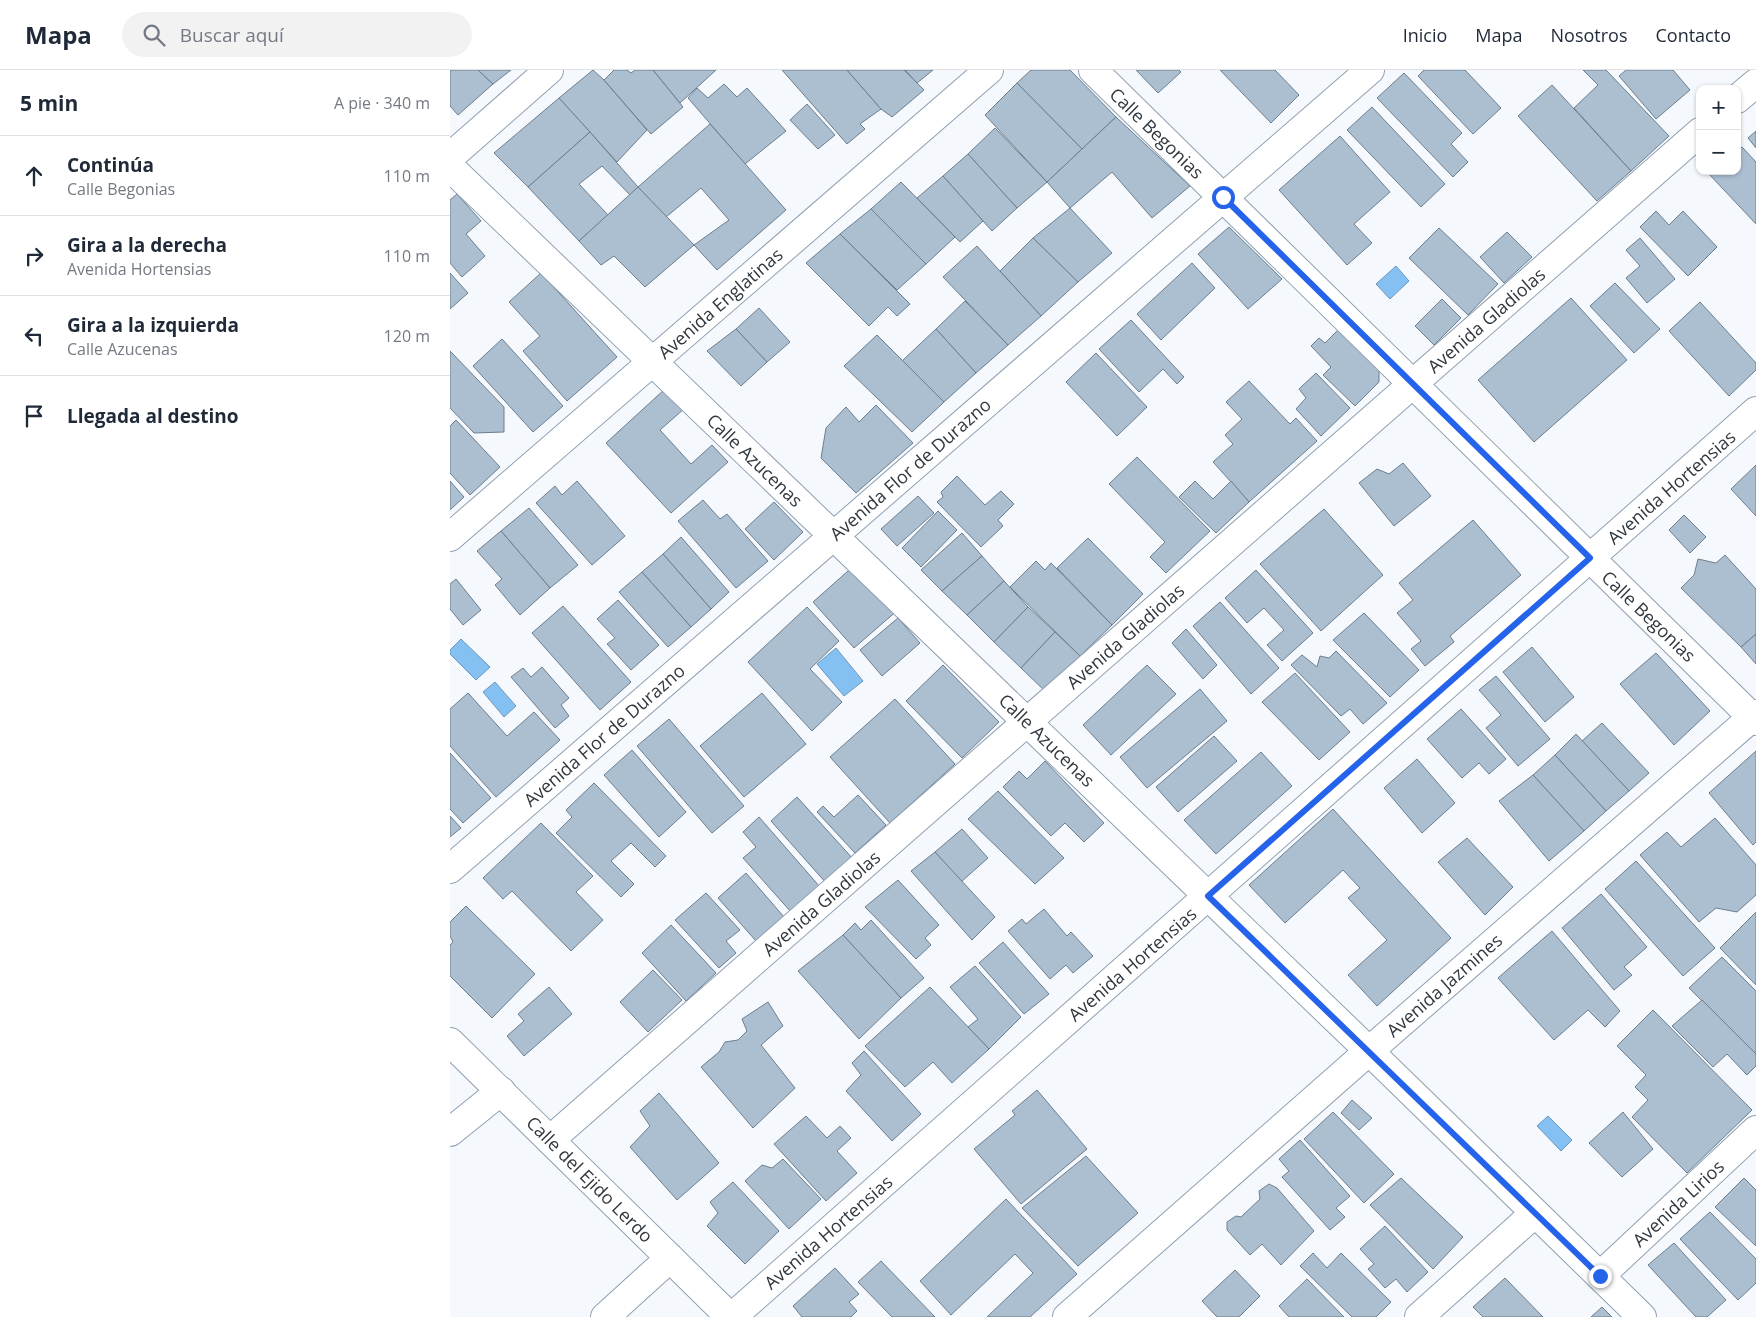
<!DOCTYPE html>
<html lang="es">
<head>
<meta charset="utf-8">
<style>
	:root { --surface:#fff; --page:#f2f2f3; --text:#1f2937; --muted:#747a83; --line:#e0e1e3 }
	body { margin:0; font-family:"Open Sans",sans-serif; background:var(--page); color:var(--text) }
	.controls { position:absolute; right:15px; top:15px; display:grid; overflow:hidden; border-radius:10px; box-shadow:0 1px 4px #0004 }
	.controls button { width:45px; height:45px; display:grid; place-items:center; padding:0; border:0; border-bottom:1px solid var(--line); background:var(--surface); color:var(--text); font:25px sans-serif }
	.stop { position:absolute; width:15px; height:15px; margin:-11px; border:4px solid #2563eb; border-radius:50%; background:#fff }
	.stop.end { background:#2563eb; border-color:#fff; box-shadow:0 1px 5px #0008 }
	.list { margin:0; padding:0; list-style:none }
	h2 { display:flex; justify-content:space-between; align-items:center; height:65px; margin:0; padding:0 20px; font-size:21px }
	h2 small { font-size:16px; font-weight:400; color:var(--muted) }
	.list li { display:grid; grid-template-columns:32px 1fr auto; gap:15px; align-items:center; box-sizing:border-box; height:80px; padding:0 20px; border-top:1px solid var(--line) }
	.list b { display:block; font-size:19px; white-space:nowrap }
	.list p { margin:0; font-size:16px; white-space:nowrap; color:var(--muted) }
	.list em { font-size:16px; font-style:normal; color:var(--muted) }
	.icon { flex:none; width:28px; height:28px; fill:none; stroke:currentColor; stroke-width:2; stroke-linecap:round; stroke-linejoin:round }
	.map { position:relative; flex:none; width:1306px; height:1247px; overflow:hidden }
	header { display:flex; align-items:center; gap:30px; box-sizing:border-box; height:70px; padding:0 25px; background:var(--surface); border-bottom:1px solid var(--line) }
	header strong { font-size:24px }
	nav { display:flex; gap:28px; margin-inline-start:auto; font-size:18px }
	.search { width:350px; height:45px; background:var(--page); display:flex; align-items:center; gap:12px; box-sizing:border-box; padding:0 18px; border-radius:28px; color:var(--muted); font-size:19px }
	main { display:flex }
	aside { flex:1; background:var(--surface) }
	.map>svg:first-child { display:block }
</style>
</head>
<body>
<header>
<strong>Mapa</strong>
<div class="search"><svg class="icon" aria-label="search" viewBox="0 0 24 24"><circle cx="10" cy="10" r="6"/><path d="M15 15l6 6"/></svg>Buscar aquí</div>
<nav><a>Inicio</a><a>Mapa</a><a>Nosotros</a><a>Contacto</a></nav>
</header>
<main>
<aside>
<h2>5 min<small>A pie · 340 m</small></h2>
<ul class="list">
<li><svg class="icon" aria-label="ahead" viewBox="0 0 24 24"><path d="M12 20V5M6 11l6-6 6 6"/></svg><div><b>Continúa</b><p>Calle Begonias</p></div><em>110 m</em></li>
<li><svg class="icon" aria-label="right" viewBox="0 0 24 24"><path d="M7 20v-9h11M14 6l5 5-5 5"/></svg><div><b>Gira a la derecha</b><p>Avenida Hortensias</p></div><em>110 m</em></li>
<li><svg class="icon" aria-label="left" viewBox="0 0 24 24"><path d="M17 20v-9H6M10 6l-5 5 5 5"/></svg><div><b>Gira a la izquierda</b><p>Calle Azucenas</p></div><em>120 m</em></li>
<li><svg class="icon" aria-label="arrive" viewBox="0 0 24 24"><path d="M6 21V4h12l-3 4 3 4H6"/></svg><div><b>Llegada al destino</b></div></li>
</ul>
</aside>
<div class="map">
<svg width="1306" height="1247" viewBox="0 0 1306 1247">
	<rect width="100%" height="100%" fill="#f5f9fd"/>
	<!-- water -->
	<g fill="#85c0f3" stroke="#6c97bd">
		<path d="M946,196L959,211L940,229L926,214Z"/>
		<path d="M11,569L40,597L26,610L0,584V580Z"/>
		<path d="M386,578L413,611L394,626L367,594Z"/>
		<path d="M45,612L66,636L54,647L33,622Z"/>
		<path d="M1098,1046L1122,1070L1111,1081L1087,1056Z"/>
	</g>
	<!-- building -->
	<g fill="#acbfd1" stroke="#6c7e8e">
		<path d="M0,0H28L43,14L8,45L0,36Z"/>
		<path d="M28,0H61L43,14Z"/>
		<path d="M143,0L154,10L197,60L167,92L109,28Z"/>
		<path d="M164,0H177L181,3L185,0H203L233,37L201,64L154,10Z"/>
		<path d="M203,0H266L230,33Z"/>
		<path d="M332,0H397L431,39L410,54L415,59L397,74Z"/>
		<path d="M397,0H454L474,20L442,47L431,39Z"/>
		<path d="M455,0H483L467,13Z"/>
		<path d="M581,0H620L666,47L632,79L567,13Z"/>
		<path d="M686,0H729L731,2L708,23Z"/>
		<path d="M770,0H825L849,25L821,53Z"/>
		<path d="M974,0H1015L1051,38L1023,64L968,6Z"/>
		<path d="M1133,0H1156L1219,66L1181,101L1124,38L1148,15Z"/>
		<path d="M1176,0H1223L1240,20L1206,49L1169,6Z"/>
		<path d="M954,3L1012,63L1001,74L1018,92L1003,107L927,28Z"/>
		<path d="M567,13L632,79L597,112L535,45Z"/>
		<path d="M274,14L287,27L297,18L336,61L295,94L238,28L247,18L258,28Z"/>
		<path d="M1102,15L1181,101L1147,131L1068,46Z"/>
		<path d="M109,28L140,62L78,117L44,83Z"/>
		<path d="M357,34L385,65L368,79L340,50Z"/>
		<path d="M922,37L995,114L971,137L897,60Z"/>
		<path d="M666,47L740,116L702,148L662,102L620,138L597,112Z"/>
		<path d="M260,54L336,140L267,200L244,175L279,150L251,118L216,147L188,117Z"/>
		<path d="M545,58L597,112L567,138L518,84Z"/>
		<path d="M1306,61V78L1298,68Z"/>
		<path d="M140,62L188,117L180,125L152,96L129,114L158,145L129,171L78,117Z"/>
		<path d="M890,66L940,122L904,154L922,173L897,195L829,120Z"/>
		<path d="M1292,77L1306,92V154L1258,103L1260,101H1287V81Z"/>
		<path d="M518,84L567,138L542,161L493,106Z"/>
		<path d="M493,106L533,151L510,172L467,128Z"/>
		<path d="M451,112L505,167L476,194L421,139Z"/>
		<path d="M188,117L244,175L195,217L164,186L151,195L129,171Z"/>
		<path d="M7,124L31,151L16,164L35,186L12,207L0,193V130Z"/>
		<path d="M620,138L662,183L628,212L583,168Z"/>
		<path d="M421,139L476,194L447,220L390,164Z"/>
		<path d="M1206,141L1219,155L1233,141L1267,177L1238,206L1190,157Z"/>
		<path d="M779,157L832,209L798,239L748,184Z"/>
		<path d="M989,158L1048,214L1018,245L959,188Z"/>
		<path d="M1057,162L1082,187L1054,213L1030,187Z"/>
		<path d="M390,164L460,234L447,246L438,237L419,256L356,193Z"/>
		<path d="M583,168L628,212L591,246L550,201Z"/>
		<path d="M1190,168L1225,209L1197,233L1176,208L1190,196L1176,180Z"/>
		<path d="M527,176L591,246L558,275L493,207Z"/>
		<path d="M742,193L765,218L711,270L687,244Z"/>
		<path d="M0,203L18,223L0,239Z"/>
		<path d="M91,203L167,287L117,331L73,281L90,266L59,232Z"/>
		<path d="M1165,213L1210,259L1184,283L1140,236Z"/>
		<path d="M1121,228L1177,290L1084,372L1028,310Z"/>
		<path d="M992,229L1011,248L984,275L965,256Z"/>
		<path d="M515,231L558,275L526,303L486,259Z"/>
		<path d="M1250,232L1306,293V300L1279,326L1219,261Z"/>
		<path d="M309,238L340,272L317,292L286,259Z"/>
		<path d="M681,250L734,307L727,314L713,299L689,322L649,279Z"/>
		<path d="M286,259L317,292L291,316L257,281Z"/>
		<path d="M486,259L526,303L494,332L452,291Z"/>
		<path d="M888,260L929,299V312L905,336L873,305L881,297L861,276L869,268L875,273Z"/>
		<path d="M427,265L494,332L462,362L394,296Z"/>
		<path d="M52,269L113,336L83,362L23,296Z"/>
		<path d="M0,281L54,337V362L24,363L0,338Z"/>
		<path d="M646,283L697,337L667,366L616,312Z"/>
		<path d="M866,303L900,338L871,366L846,339L856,328L849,319Z"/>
		<path d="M799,311L840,354L846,348L867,371L799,432L763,392L783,374L775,365L792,349L776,332Z"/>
		<path d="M216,318L235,338L210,360L241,394L262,375L278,392L221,443L156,373Z"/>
		<path d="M426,335L463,373L406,423L371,388L376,358L396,337L409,352Z"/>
		<path d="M6,350L50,397L20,425L0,403V356Z"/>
		<path d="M687,387L760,461L716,503L700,487L715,472L659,414Z"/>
		<path d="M953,393L981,426L944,456L909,413L927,399L939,404Z"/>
		<path d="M1306,395V446L1281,419Z"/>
		<path d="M507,406L535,435L551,421L564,434L548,450L553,456L531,477L487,432L493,427L491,422Z"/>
		<path d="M0,411L14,427L0,440Z"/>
		<path d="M127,411L175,466L142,495L86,433L105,416L112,425Z"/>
		<path d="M745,411L763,429L781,411L799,432L766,463L729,427Z"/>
		<path d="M468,426L484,443L447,476L431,459Z"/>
		<path d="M253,430L270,449L277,444L318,491L286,518L228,451Z"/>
		<path d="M324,432L353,462L324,490L295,459Z"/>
		<path d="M79,438L128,495L100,518L51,461Z"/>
		<path d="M874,439L933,505L871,561L810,494Z"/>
		<path d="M488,441L507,460L471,497L452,478Z"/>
		<path d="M1234,445L1256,467L1240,483L1219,460Z"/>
		<path d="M1023,450L1071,505L1000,566L1004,572L975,596L961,579L971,571L947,543L963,530L949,513Z"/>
		<path d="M51,461L100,518L70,545L45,515L52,509L27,481Z"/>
		<path d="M512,463L532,486L492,521L471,500Z"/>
		<path d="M231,467L279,522L261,539L213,484Z"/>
		<path d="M638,468L693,524L662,555L607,498Z"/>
		<path d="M213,484L261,539L241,557L192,502Z"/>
		<path d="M1275,485L1306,519V564L1291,577L1231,518L1244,505L1248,489L1266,493Z"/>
		<path d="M532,486L554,511L517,545L492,521Z"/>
		<path d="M586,491L595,500L601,493L662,555L630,586L560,517Z"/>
		<path d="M407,493L449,539L404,578L363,532Z"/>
		<path d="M806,500L863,563L832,591L817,575L834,560L814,538L797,553L775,528Z"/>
		<path d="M192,502L241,557L218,577L169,522Z"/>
		<path d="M6,509L31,540L13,555L0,539V514Z"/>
		<path d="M554,511L578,537L544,572L517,545Z"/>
		<path d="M168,530L209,575L181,600L157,574L165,568L147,549Z"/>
		<path d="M770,532L829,598L801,624L743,556Z"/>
		<path d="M113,536L181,612L150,640L82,563Z"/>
		<path d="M357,537L389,571L360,599L392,632L362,661L298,592Z"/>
		<path d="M578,537L605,562L571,598L544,572Z"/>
		<path d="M914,543L969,600L940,627L883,570Z"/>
		<path d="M448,548L470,573L432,606L410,580Z"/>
		<path d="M736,559L767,595L753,609L722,573Z"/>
		<path d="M605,562L630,586L595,621L571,598Z"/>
		<path d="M1306,564V594L1291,577Z"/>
		<path d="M1082,577L1124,627L1095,652L1053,602Z"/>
		<path d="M886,581L937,633L913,654L900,639L891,646L841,595L852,585L867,597L870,586L879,588Z"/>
		<path d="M1206,583L1260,641L1224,675L1170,614Z"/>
		<path d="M493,595L549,652L512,688L456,631Z"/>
		<path d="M697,595L726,624L661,685L633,655Z"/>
		<path d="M92,597L119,628L111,635L119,646L105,658L61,607L73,598L81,607Z"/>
		<path d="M845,603L900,662L869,690L812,632Z"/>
		<path d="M1046,606L1100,669L1068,696L1036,658L1051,645L1029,620Z"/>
		<path d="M750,619L777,651L697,718L670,687Z"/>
		<path d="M18,623L57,666L84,642L110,670L46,727L0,676V639Z"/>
		<path d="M312,623L356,674L294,727L250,676Z"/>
		<path d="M445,629L505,694L440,753L380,687Z"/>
		<path d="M1011,639L1056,689L1039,704L1029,693L1012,708L977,669Z"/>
		<path d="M219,649L294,736L262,763L187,676Z"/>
		<path d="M1152,653L1199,703L1179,721L1132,671Z"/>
		<path d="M1126,664L1179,721L1156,741L1105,685Z"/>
		<path d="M764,666L787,691L728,742L706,717Z"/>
		<path d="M182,680L236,742L209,767L154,705Z"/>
		<path d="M1306,681V772L1303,775L1259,723Z"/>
		<path d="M811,682L842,716L766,784L734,750Z"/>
		<path d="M0,683L41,728L13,753L0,739Z"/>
		<path d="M1105,685L1156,741L1134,761L1083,705Z"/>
		<path d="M967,689L1005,733L972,763L934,718Z"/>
		<path d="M595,691L654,753L634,772L615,753L601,766L553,717L569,701L577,709Z"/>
		<path d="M1083,705L1134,761L1099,791L1049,731Z"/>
		<path d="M144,713L216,786L205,797L181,773L161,791L184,814L171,827L106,763L122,747L116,740Z"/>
		<path d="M548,721L614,788L585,814L518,749Z"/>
		<path d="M408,725L436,755L405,783L367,742L373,736L384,747Z"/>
		<path d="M347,727L404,790L377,814L321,751Z"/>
		<path d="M883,739L1001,868L927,936L898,905L937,870L898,828L910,818L893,800L835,853L799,815Z"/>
		<path d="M0,746L11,758L0,767Z"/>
		<path d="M309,747L370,817L341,842L293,788L306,777L293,762Z"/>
		<path d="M1265,748L1306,795V825L1287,842L1266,838L1249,852L1190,785L1217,762L1231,777Z"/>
		<path d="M91,753L143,806L126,822L153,850L121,881L62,821L53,829L33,808Z"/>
		<path d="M512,759L538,788L511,812L485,782Z"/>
		<path d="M1017,768L1063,817L1035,845L988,792Z"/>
		<path d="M485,782L545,847L522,870L461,801Z"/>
		<path d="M1186,791L1265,878L1233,906L1155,819Z"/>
		<path d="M296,803L334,847L306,871L268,828Z"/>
		<path d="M448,810L489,855L475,868L481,875L466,889L415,837Z"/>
		<path d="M256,823L290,860L276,871L286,883L269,898L225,850Z"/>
		<path d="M1151,824L1197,877L1174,897L1182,905L1164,920L1112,858Z"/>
		<path d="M16,836L85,904L42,948L0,906V875L3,872L0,866V852Z"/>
		<path d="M594,839L617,866L621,862L643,886L623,903L616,895L600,909L558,861L572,849L576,854Z"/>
		<path d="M1306,842V915L1270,878Z"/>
		<path d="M421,850L474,908L451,928L393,865L405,853L411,860Z"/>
		<path d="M221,855L266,903L236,931L192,883Z"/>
		<path d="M1102,861L1170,941L1155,957L1138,940L1104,970L1048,908Z"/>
		<path d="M393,865L451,928L409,969L348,901Z"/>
		<path d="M553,872L599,924L574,944L529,893Z"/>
		<path d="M1272,887L1306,921V984L1239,918Z"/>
		<path d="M525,896L571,947L539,979L518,957L528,949L500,917Z"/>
		<path d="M203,900L232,930L198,962L170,932Z"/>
		<path d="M99,917L122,944L74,986L57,966L74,951L68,944Z"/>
		<path d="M480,917L539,979L502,1013L483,992L455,1017L415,976Z"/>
		<path d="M1252,930L1306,984V996L1297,1005L1277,984L1263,997L1222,956Z"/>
		<path d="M318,932L333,956L311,975L345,1018L303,1058L251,997L269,982L275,972L288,970L297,961L292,949Z"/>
		<path d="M1203,940L1302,1040L1237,1103L1182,1047L1198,1030L1185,1017L1196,1005L1167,976Z"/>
		<path d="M414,981L471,1044L442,1071L396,1021L411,1005L402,993Z"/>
		<path d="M587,1020L637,1079L571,1134L524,1079L565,1045L562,1041Z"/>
		<path d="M209,1023L269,1093L227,1130L180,1077L200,1056L190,1041Z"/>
		<path d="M902,1030L922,1048L909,1060L891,1043Z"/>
		<path d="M883,1042L944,1104L914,1133L854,1069Z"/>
		<path d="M1173,1042L1203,1079L1172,1107L1139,1073Z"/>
		<path d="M356,1046L377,1068L390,1056L401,1068L387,1081L407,1103L376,1131L324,1074Z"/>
		<path d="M850,1070L900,1126L886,1138L895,1147L880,1160L832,1107L839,1101L829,1089Z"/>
		<path d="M636,1086L688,1143L628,1196L572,1138Z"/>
		<path d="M333,1089L371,1129L339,1159L295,1111L312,1095L322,1098Z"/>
		<path d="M951,1108L1013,1167L983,1199L920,1135Z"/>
		<path d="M1294,1108L1306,1120V1176L1265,1137Z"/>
		<path d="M283,1112L329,1161L295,1194L257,1156L268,1143L260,1132Z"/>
		<path d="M819,1114L827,1118L864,1161L831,1195L812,1174L800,1185L777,1160V1152L786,1146L791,1147L810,1129L809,1121Z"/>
		<path d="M556,1129L627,1204L580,1247H537L583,1203L565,1184L501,1245L470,1211Z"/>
		<path d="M1260,1142L1306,1189V1213L1288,1230L1230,1169Z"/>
		<path d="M935,1156L978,1202L957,1222L946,1209L935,1218L918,1199L924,1194L910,1179Z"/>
		<path d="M1224,1173L1276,1230L1257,1247H1246L1198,1195Z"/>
		<path d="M863,1183L877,1198L891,1183L941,1232L926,1247H902L850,1196Z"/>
		<path d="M431,1191L485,1247H442L408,1212Z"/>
		<path d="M385,1198L409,1224L399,1232L407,1241L401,1247H352L343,1236Z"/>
		<path d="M785,1200L810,1226L789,1247H767L752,1231Z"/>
		<path d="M1055,1208L1093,1247H1033L1023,1237Z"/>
		<path d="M857,1209L894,1247H839L829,1236Z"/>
		<path d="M1152,1237L1162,1247H1141Z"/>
	</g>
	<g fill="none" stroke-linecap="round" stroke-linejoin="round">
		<!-- minor casing -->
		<g stroke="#8ea0b2" stroke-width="30">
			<g id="minor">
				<path d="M643,0L1306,651"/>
				<path d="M1287,29L1306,13"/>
				<path d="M0,87L99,0"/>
				<path d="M0,97L919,981L1192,1247"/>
				<path d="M0,467L539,0"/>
				<path d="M0,799L920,0"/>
				<path d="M0,972L280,1247"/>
				<path d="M0,1062L51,1021"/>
				<path d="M100,1070L1250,62"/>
				<path d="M1150,1206L1306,1060"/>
				<path d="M155,1247L220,1188"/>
				<path d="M282,1247L1306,341"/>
				<path d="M617,1247L919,981L1306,644"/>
				<path d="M969,1247L1085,1143"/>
			</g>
		</g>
		<!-- minor -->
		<use href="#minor" stroke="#fff" stroke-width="28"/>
	</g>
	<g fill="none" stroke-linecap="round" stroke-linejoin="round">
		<!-- route -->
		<path stroke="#2563eb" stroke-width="6" d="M773,127L1140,488L758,826L1150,1206"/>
	</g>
	<g text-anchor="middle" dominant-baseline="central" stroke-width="4.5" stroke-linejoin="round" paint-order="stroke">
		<!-- street labels -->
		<g font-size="18" fill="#30383f" stroke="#fff">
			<text transform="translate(707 63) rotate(44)">Calle Begonias</text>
			<text transform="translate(270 233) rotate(-41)">Avenida Englatinas</text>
			<text transform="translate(1036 250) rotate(-41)">Avenida Gladiolas</text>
			<text transform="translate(305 390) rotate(44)">Calle Azucenas</text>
			<text transform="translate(460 399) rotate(-41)">Avenida Flor de Durazno</text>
			<text transform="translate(1221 417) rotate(-41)">Avenida Hortensias</text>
			<text transform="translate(1199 546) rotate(44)">Calle Begonias</text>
			<text transform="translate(675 566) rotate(-41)">Avenida Gladiolas</text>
			<text transform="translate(154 665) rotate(-41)">Avenida Flor de Durazno</text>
			<text transform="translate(597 670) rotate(44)">Calle Azucenas</text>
			<text transform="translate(371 833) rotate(-41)">Avenida Gladiolas</text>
			<text transform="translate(682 894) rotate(-41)">Avenida Hortensias</text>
			<text transform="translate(994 915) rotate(-41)">Avenida Jazmines</text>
			<text transform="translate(140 1109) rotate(45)">Calle del Ejido Lerdo</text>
			<text transform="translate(1228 1133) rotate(-43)">Avenida Lirios</text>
			<text transform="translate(378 1162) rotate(-41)">Avenida Hortensias</text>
		</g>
	</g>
</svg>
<div class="controls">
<button>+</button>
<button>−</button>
</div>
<div class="stop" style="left:773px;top:127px"></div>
<div class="stop end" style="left:1150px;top:1206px"></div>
</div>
</main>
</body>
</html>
